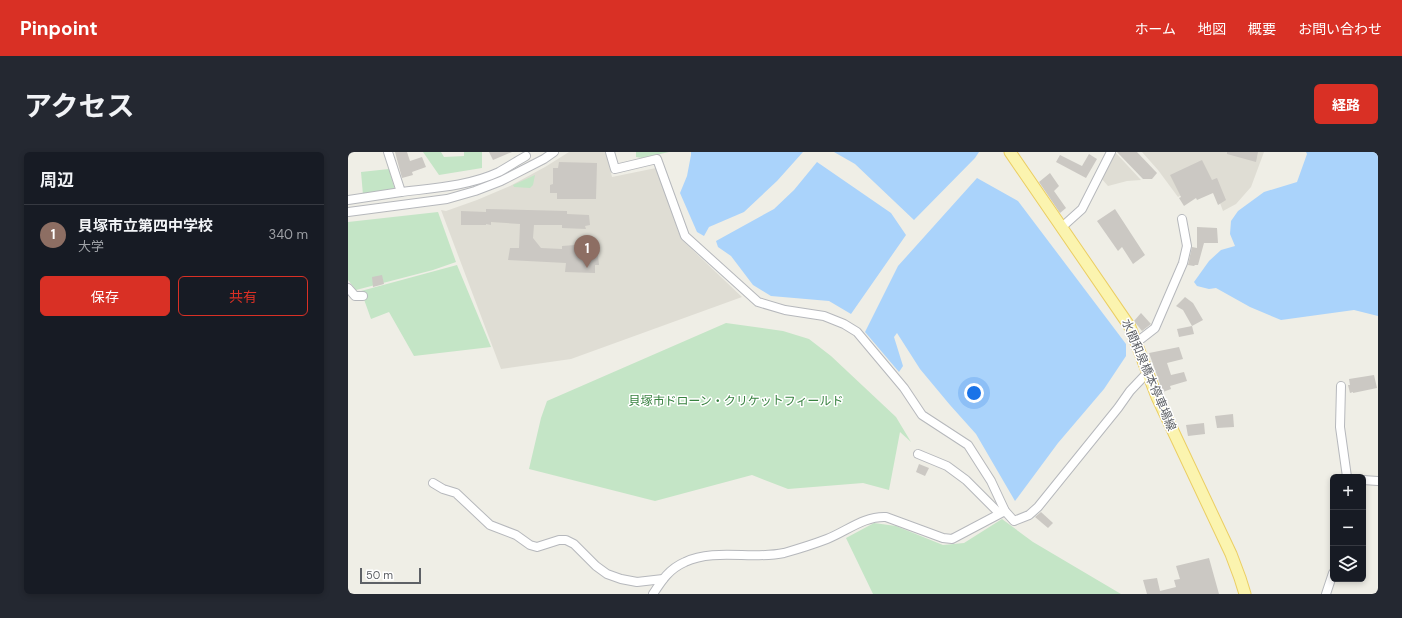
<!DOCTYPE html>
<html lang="ja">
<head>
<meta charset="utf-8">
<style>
	:root { --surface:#171b24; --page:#242831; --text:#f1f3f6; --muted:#9ea1a6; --line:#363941; --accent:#d93025 }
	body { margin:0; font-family:"DM Sans","Noto Sans JP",sans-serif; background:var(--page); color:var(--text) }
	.controls { position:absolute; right:12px; bottom:12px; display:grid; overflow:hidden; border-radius:6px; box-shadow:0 2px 6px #0003 }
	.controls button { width:36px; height:36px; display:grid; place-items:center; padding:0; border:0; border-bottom:1px solid var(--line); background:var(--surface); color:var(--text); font:20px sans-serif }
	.scale { position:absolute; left:12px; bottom:10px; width:61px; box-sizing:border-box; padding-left:4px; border:2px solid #5e6166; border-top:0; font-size:11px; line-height:14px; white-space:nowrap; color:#5e6166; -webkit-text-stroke:3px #fff; paint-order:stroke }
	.you { position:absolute; left:626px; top:241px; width:14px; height:14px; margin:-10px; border:3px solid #fff; border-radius:50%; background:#1a73e8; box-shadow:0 0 0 6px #1a73e833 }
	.badge { display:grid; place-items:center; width:26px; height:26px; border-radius:50%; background:var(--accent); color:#fff; font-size:13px; font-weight:700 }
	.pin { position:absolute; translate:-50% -33px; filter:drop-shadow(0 1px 2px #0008) }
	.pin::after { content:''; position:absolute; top:21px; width:14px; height:12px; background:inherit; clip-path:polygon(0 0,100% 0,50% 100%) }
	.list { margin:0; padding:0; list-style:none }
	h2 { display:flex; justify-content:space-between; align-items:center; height:52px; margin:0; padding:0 16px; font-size:17px }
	h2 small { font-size:13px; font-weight:400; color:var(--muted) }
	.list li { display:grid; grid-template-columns:26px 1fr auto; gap:12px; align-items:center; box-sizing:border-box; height:60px; padding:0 16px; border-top:1px solid var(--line) }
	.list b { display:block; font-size:15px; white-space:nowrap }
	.list p { margin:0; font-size:13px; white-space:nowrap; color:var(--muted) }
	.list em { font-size:13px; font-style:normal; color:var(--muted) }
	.actions { display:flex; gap:8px; padding:12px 16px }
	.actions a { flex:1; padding:9px 0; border:1px solid var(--accent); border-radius:6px; text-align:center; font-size:14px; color:var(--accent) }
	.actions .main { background:var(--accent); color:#fff }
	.icon { flex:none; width:22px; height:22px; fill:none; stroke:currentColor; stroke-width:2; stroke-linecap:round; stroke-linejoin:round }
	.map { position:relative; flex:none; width:1030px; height:442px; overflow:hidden; border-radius:6px }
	header { display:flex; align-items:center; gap:24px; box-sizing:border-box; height:56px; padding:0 20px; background:var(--accent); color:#fff }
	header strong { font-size:19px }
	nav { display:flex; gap:22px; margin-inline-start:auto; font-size:14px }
	.intro { display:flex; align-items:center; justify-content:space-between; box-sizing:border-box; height:96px; padding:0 24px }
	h1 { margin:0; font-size:28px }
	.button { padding:10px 18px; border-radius:6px; background:var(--accent); color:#fff; font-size:14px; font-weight:700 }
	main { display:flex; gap:24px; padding:0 24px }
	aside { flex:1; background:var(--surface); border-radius:6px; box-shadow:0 2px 6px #0003 }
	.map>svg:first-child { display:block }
</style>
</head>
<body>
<header>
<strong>Pinpoint</strong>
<nav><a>ホーム</a><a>地図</a><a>概要</a><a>お問い合わせ</a></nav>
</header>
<div class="intro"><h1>アクセス</h1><a class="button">経路</a></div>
<main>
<aside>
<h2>周辺<small></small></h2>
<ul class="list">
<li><span class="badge" style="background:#8d6e63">1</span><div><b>貝塚市立第四中学校</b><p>大学</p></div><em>340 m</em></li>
</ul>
<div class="actions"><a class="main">保存</a><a>共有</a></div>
</aside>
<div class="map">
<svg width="1030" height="442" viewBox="0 0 1030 442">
	<rect width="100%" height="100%" fill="#efeee6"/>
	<!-- education -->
	<g fill="#dfddd4">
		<path d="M221,0H258L264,25L308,16L333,87L394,145L223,207L153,217L93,58L98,59L129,48L162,34L197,15Z"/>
		<path d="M766,0H767L793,28L779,29L760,34L753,26Z"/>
		<path d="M794,0H916L903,35L888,52L875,59L863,27L830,45L810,18Z"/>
	</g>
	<!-- green -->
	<g fill="#c4e5c6">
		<path d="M75,0H93L96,5L116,4V0H134V16L91,23Z"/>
		<path d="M288,0H321L294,6L288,5Z"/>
		<path d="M41,17L47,38L15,43L13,20Z"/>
		<path d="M187,23L185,33L182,36L166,35L165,33Z"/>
		<path d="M90,60L108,110L85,118L8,138L0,128V70Z"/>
		<path d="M109,113L143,195L66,204L41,160L23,167L13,139Z"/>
		<path d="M378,171L435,179L461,187L483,204L548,265L563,290L552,280L541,338L515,331L440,337L404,323L307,349L181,317L193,266L199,249Z"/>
		<path d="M654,367L685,390L773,442H525L498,386L526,371L548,374L595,393L616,391Z"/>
	</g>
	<!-- water -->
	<g fill="#aad3fb">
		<path d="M343,0H455L429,29L396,60L361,75L356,84L349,80L332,41L339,24L343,3Z"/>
		<path d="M486,0H631L627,6L566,68L507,12Z"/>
		<path d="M958,0H1030V164L1006,158L933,168L902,155L868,136L861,137L849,134L846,130L861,109L873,98L887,94L882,82L883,69L890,59L916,40L949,30L959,2Z"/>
		<path d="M469,10L543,61L558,83L503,162L481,149L423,144L405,133L383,104L370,95L368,89L426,57L446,38Z"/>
		<path d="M629,26L670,49L778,192V204L756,237L710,291L667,349L628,282L602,253L572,217L549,181L546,185L555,214L551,220L517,180L550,114Z"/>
	</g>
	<!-- building -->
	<g fill="#cbc8c3">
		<path d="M47,0H59L62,9L74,5L78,15L64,20L65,23L54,26Z"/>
		<path d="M141,0H164L145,8Z"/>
		<path d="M769,0H789L809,21L804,27H795Z"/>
		<path d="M879,0H910L908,10L879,2Z"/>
		<path d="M741,2L749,7L738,26L708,10L712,3L734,14Z"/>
		<path d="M854,8L864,28L869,26L878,48L870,53L865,41L849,48L848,46L836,54L831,46L833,45L822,23Z"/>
		<path d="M211,10L249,11L248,47H209V41H202V33L205,32V16H210Z"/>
		<path d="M702,21L711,34L706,39L718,56L712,61L691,30Z"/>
		<path d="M138,57L219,59V62L241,63L242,73L237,74L238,77L214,76V73H186L185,86L193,96L214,97V94L227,93L228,102H247V103H250L251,113H247V121L217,120L218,111L160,108L162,96H171L172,72L143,70V73L138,72V73H113V59L138,60Z"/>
		<path d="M767,57L797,103L785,112L774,95L770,99L749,69Z"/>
		<path d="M849,75L869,76L870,91H856L850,113H847L846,114L840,113L844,95L849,96Z"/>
		<path d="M34,123L36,132L25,135L24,125Z"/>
		<path d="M837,145L845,151L855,168L844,174L835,158L828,154Z"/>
		<path d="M793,161L803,172L794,179L786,169Z"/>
		<path d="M844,174L846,182L831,185L829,177Z"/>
		<path d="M831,195L835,207L819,211L823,223L836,220L839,229L822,234L823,237L815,240L801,201Z"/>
		<path d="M1026,223L1029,236L1005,241V240L1002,241L1000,233H1002L1001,227Z"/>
		<path d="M885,262L886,275L869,276L867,264Z"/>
		<path d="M856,271L857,282L840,284L838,273Z"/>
		<path d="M571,312L581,316L577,324L568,320Z"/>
		<path d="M693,360L705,371L700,376L687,365Z"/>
		<path d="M861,406L871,442H799L795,428L809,426L812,439L828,435L826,428L832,427L828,414Z"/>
	</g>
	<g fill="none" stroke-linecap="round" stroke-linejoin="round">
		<!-- minor casing -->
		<g stroke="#b6b8bc" stroke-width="10">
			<g id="minor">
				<path d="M40,0L53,40C85,36 121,34 151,20C160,15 169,9 178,4"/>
				<path d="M262,0L267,17L309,7L337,84L410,150L437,158L476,164L496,172L509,180L556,236L574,263L620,293L643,329L657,359L666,369L681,363L690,355L770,256L782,239L800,220"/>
				<path d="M0,48L53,40"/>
				<path d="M0,60L99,47L127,39L153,29L196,7L206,0"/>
				<path d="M714,75L734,57L763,0"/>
				<path d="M0,136L7,144H15"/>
				<path d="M789,190L807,176L835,111L839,94L834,67"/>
				<path d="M993,234L992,275L999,325"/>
				<path d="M570,302L599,314L618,328L649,359"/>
				<path d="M1015,328L1030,329"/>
				<path d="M85,331L95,337L108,341L142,373L168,383L182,393L189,395L211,388H218L226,392L248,414L259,422L273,427L289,430L315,427"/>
				<path d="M305,442C314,428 321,417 337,410C367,396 404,408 436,401C450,397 466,392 479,387C499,379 516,364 538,365L595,386L604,387L657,359"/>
				<path d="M978,442L985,421"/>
			</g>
		</g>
		<!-- major casing -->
		<g stroke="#ebce63" stroke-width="13">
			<path id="major" d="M662,0L782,175L809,245L883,402L892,426L897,442"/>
		</g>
		<!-- minor -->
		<use href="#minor" stroke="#fff" stroke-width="8"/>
		<!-- major -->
		<use href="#major" stroke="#fbf4af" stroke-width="11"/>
	</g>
	<g text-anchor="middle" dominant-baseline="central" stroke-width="3" stroke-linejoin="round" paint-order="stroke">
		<!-- street labels -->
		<g font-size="12" fill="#5e6166" stroke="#fff">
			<text transform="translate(801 223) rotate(67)">水間和泉橋本停車場線</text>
		</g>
		<!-- park labels -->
		<g font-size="12" fill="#388240" stroke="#fff">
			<text x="388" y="249">貝塚市ドローン・クリケットフィールド</text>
		</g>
	</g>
</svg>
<div class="controls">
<button>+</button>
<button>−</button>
<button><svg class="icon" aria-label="layers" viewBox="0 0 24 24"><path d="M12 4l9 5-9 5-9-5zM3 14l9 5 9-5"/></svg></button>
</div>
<div class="scale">50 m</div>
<div class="you"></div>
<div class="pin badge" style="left:239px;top:116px;background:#8d6e63">1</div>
</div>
</main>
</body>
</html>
